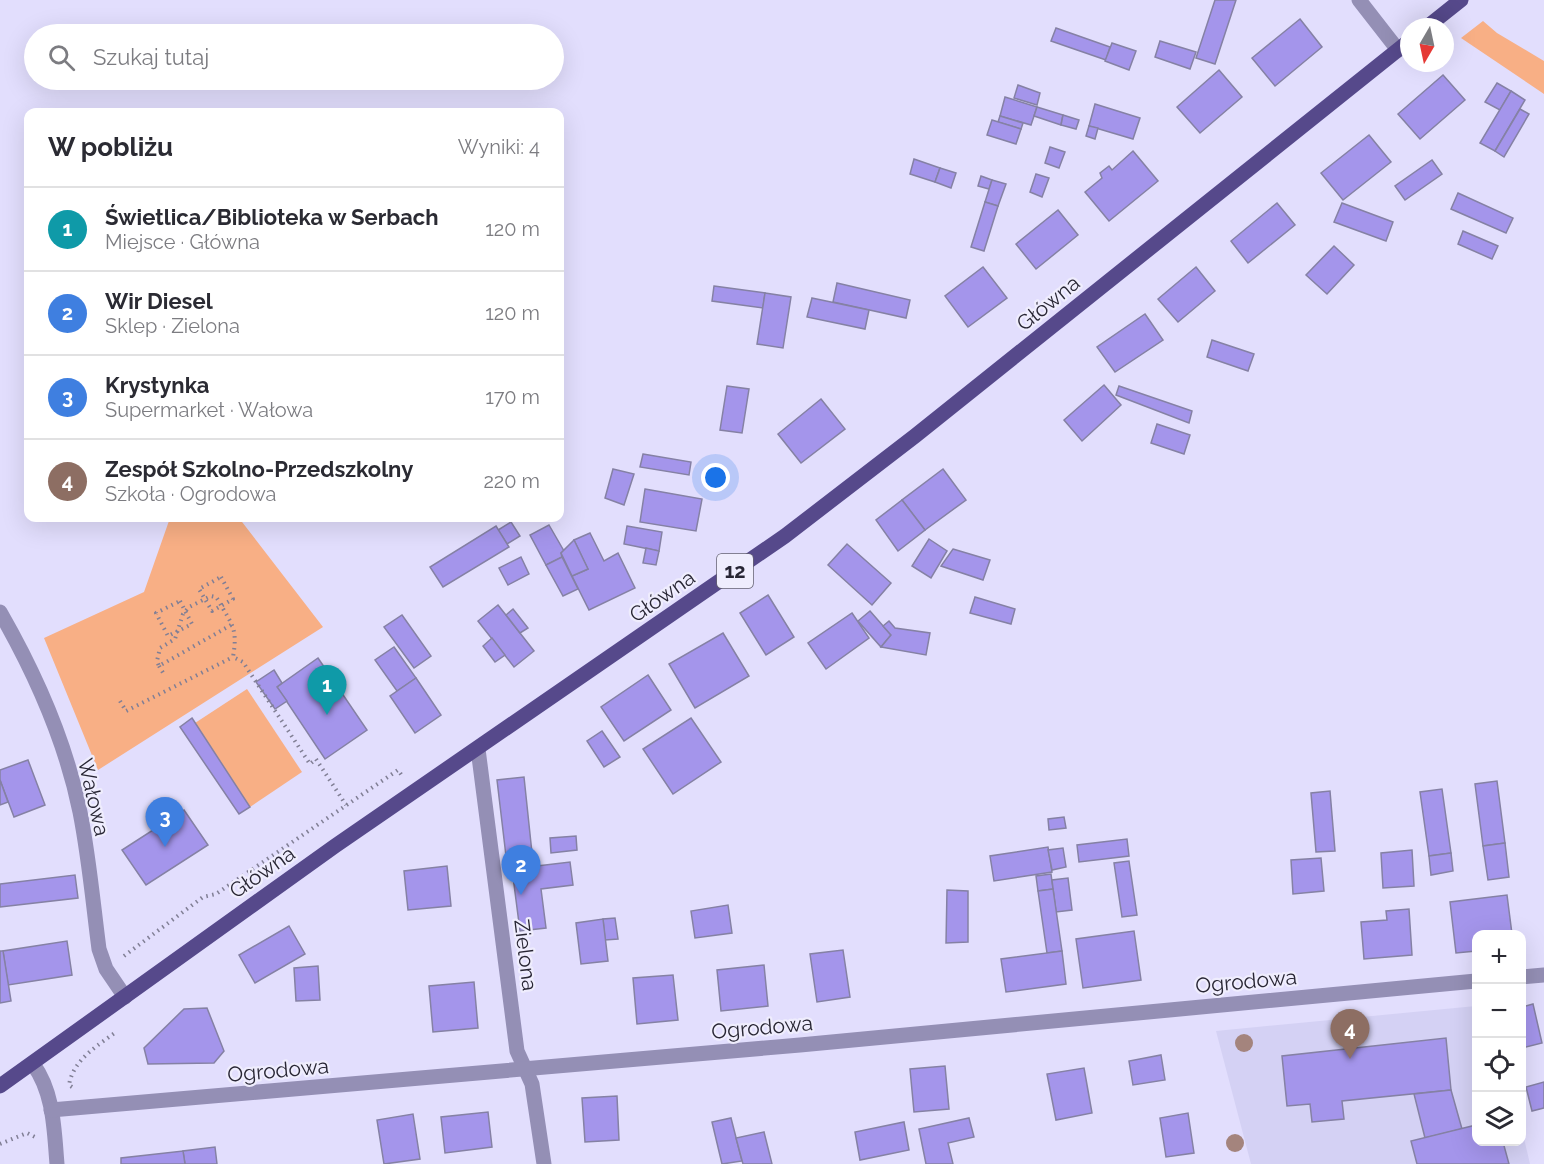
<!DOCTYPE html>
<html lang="pl">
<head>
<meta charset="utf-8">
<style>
	:root { --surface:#fff; --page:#f7f7f7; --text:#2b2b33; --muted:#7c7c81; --line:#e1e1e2; --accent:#d93025 }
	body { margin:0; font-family:Raleway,sans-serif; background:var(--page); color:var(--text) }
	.controls { position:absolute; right:18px; bottom:18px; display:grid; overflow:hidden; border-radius:12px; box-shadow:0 6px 24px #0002 }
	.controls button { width:54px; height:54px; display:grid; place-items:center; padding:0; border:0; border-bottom:2px solid var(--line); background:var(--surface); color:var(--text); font:30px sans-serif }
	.compass { position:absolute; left:1400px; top:18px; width:54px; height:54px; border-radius:50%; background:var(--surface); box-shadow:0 6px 24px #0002; rotate:189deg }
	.you { position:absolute; left:716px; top:478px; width:21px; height:21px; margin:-15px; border:4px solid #fff; border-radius:50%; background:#1a73e8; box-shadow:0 0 0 9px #1a73e833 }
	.badge { display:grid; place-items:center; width:39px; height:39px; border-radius:50%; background:var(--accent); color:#fff; font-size:20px; font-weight:700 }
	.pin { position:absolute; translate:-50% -50px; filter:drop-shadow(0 2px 3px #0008) }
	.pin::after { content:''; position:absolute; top:32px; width:21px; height:18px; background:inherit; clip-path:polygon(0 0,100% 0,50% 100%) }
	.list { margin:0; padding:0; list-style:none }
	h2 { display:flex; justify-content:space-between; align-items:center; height:78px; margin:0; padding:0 24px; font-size:26px }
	h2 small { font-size:20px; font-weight:400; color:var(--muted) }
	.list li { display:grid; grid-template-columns:39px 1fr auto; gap:18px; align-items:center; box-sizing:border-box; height:84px; padding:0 24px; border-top:2px solid var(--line) }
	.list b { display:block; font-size:22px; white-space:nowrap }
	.list p { margin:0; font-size:20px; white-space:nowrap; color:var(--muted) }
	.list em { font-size:20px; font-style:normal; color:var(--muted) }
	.icon { flex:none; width:33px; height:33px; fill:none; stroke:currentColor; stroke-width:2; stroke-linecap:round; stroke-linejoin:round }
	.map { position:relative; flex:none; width:1544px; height:1164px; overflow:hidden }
	.search { position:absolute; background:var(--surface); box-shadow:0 6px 24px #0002; left:24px; top:24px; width:540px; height:66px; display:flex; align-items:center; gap:15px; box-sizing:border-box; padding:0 21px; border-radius:33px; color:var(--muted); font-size:22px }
	.panel { position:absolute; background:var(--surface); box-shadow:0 6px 24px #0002; left:24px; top:108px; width:540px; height:414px; border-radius:12px }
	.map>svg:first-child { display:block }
</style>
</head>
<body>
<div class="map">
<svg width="1544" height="1164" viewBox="0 0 1544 1164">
	<rect width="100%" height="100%" fill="#e2defd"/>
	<!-- built -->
	<path fill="#d4d1f4" d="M1476,1006V1142H1522V1130L1530,1164H1251L1216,1031Z"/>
	<!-- green -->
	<g fill="#f8af85">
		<path d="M1483,21L1497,33L1544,61V94L1461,38Z"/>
		<path d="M170,518H239L323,627L98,770L44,638L144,592Z"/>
		<path d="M247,689L302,772L250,807L195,723Z"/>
	</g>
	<!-- building -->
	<g fill="#a495eb" stroke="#8581a4" stroke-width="1.5">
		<path d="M1215,0H1236L1215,64L1196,58Z"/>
		<path d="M1300,19L1322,47L1275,86L1252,58Z"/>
		<path d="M1056,28L1110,47L1106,60L1051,41Z"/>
		<path d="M1160,41L1196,52L1190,69L1155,57Z"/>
		<path d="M1112,43L1136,51L1129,70L1105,61Z"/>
		<path d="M1219,70L1242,97L1200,133L1177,107Z"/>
		<path d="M1443,75L1465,100L1420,139L1398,114Z"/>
		<path d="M1497,83L1511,91L1500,110L1485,102Z"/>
		<path d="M1018,85L1040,93L1037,105L1014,98Z"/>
		<path d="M1511,91L1525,100L1495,151L1480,143Z"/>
		<path d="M1005,97L1037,107L1031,125L1000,116Z"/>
		<path d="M1095,104L1140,118L1133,139L1089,126Z"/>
		<path d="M1037,107L1063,115L1061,125L1034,116Z"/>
		<path d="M1520,109L1529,114L1504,157L1495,151Z"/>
		<path d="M1063,115L1079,120L1076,129L1061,125Z"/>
		<path d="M1000,116L1023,123L1021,129L998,122Z"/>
		<path d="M992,120L1021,129L1016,144L987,135Z"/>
		<path d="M1089,126L1098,128L1095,139L1086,136Z"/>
		<path d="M1369,135L1391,162L1343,200L1321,173Z"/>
		<path d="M1050,147L1065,152L1059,168L1045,163Z"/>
		<path d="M1133,151L1158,181L1109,221L1085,192L1102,178L1100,173L1109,166L1112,170Z"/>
		<path d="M914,159L940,168L935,182L910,174Z"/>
		<path d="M1432,160L1442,174L1405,200L1395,186Z"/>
		<path d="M940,168L956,173L951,188L935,182Z"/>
		<path d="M1036,174L1049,178L1042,197L1030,192Z"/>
		<path d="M981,176L992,180L989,189L978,186Z"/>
		<path d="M992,180L1006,184L998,206L985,202Z"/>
		<path d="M1458,193L1513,218L1506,233L1451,209Z"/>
		<path d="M985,202L998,206L984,251L971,247Z"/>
		<path d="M1277,203L1295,225L1248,263L1231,241Z"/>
		<path d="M1342,203L1393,222L1386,241L1334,222Z"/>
		<path d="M1058,210L1078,235L1036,269L1016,244Z"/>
		<path d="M1463,231L1498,246L1492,259L1458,244Z"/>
		<path d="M1334,246L1354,265L1327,294L1306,275Z"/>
		<path d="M983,267L1007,298L968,327L945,296Z"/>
		<path d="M1196,267L1215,291L1178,322L1158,299Z"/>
		<path d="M837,283L910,300L906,318L833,302Z"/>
		<path d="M714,286L765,293L763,308L712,301Z"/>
		<path d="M765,293L791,297L783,348L757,344Z"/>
		<path d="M812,298L869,310L865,329L807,317Z"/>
		<path d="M1145,314L1163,340L1115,372L1097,347Z"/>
		<path d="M1212,340L1254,354L1248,371L1207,357Z"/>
		<path d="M1104,385L1121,405L1082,441L1064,420Z"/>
		<path d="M727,386L749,389L742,433L720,430Z"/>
		<path d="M1119,386L1192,411L1189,423L1116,395Z"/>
		<path d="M821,399L845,429L801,463L778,434Z"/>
		<path d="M1157,424L1190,435L1184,454L1151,443Z"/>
		<path d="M643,454L691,462L689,475L640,467Z"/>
		<path d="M613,469L634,474L624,505L605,498Z"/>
		<path d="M943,469L966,500L925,530L902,500Z"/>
		<path d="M645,489L702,499L696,531L640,522Z"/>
		<path d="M902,500L925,530L898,551L876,520Z"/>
		<path d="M511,522L520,536L507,544L498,530Z"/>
		<path d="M549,525L564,551L561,553L562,557L546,565L530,535Z"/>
		<path d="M496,526L509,547L443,587L430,567Z"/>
		<path d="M627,526L662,532L659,551L624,544Z"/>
		<path d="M590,533L604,561L618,553L635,588L589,610L572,576L588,569L574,540Z"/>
		<path d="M929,539L947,551L931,578L912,566Z"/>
		<path d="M574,540L588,569L572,576L561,553Z"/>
		<path d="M847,544L891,583L872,605L828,565Z"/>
		<path d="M646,548L659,551L656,565L643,563Z"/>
		<path d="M953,549L990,560L983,580L941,566Z"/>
		<path d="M521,557L529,574L508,585L499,568Z"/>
		<path d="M562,557L578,589L563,596L546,565Z"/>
		<path d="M768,595L794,637L766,655L740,613Z"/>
		<path d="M975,597L1015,609L1011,624L970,613Z"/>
		<path d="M498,605L534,651L514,667L478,621Z"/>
		<path d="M513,609L528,628L520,633L506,615Z"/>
		<path d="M870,611L891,635L881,647L858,621Z"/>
		<path d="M852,613L869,638L826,669L808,643Z"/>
		<path d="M402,615L431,656L414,668L384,627Z"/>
		<path d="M889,621L895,628L930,633L926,655L881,647L891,635L883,626Z"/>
		<path d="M723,633L749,676L695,708L669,664Z"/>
		<path d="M492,638L505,655L495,662L483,646Z"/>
		<path d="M394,647L416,678L397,691L375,660Z"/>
		<path d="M318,658L367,730L325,759L277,687Z"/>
		<path d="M274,670L282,683L277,687L287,701L275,709L256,682Z"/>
		<path d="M648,675L671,710L624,741L601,707Z"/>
		<path d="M416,678L441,715L415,733L390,696Z"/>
		<path d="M192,718L250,807L239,814L180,727Z"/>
		<path d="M691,718L721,762L673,794L643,749Z"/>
		<path d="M602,731L620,757L604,767L587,741Z"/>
		<path d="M28,760L45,805L14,817L0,780V770Z"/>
		<path d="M524,777L532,853L506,856L497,780Z"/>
		<path d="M0,780L8,802L0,805Z"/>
		<path d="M1497,781L1505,843L1483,846L1475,784Z"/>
		<path d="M1442,789L1451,853L1429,856L1420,792Z"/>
		<path d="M1330,791L1335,851L1316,852L1311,793Z"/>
		<path d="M184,810L208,845L146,885L122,850Z"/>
		<path d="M1064,817L1066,828L1049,830L1048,819Z"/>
		<path d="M576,836L577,850L551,853L550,838Z"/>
		<path d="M1127,839L1129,856L1079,862L1077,845Z"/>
		<path d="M1505,843L1509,877L1488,880L1483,846Z"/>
		<path d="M1048,847L1052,872L994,881L990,856Z"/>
		<path d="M1063,848L1066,867L1052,870L1048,850Z"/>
		<path d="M1412,850L1414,886L1383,888L1381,853Z"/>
		<path d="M1451,853L1453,871L1431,875L1429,856Z"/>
		<path d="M1321,858L1324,891L1293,894L1291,860Z"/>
		<path d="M1129,861L1137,915L1122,917L1114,863Z"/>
		<path d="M570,862L573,885L541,889L546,928L520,931L512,869Z"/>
		<path d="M447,866L451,906L408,910L404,871Z"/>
		<path d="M1051,874L1053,889L1038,891L1036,876Z"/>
		<path d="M75,875L78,898L0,907V884Z"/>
		<path d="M1068,878L1072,910L1056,912L1052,880Z"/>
		<path d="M1053,889L1062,951L1047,953L1038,891Z"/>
		<path d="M947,890L968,891V942L946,943Z"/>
		<path d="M1507,895L1512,934H1476V951L1456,953L1450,902Z"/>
		<path d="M728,905L732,933L695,938L691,911Z"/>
		<path d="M1409,909L1412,955L1364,959L1361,922L1387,920L1386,911Z"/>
		<path d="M615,918L618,939L605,940L603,919Z"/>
		<path d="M603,919L608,961L581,964L576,923Z"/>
		<path d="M289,926L305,954L255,983L239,955Z"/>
		<path d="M1134,931L1141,980L1083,988L1076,939Z"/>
		<path d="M67,941L72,975L8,985L3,951Z"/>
		<path d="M843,950L850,997L817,1002L810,954Z"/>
		<path d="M0,951H3L11,1001L0,1003Z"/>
		<path d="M1062,951L1066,984L1006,992L1001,959Z"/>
		<path d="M764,965L768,1006L721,1011L717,970Z"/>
		<path d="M318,966L320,1000L296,1001L294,968Z"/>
		<path d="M673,975L678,1020L637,1024L633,978Z"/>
		<path d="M474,982L478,1028L433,1032L429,986Z"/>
		<path d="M1533,1004L1542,1043L1522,1048V1007Z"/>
		<path d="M207,1008L224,1051L214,1063L148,1064L144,1048L184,1009Z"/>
		<path d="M1446,1038L1451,1090L1342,1101L1344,1119L1312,1122L1310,1104L1287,1106L1282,1056Z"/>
		<path d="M1161,1055L1165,1080L1133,1085L1129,1061Z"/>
		<path d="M945,1066L949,1109L914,1112L910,1069Z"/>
		<path d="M1084,1068L1092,1113L1056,1120L1047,1074Z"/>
		<path d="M1544,1082V1108L1532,1111L1526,1087Z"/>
		<path d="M1451,1090L1462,1129L1425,1138L1414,1094Z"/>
		<path d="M617,1096L619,1140L585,1142L582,1098Z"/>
		<path d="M488,1112L492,1147L445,1153L441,1117Z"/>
		<path d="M1188,1113L1194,1153L1166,1157L1160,1118Z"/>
		<path d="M413,1114L420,1159L384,1164L377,1120Z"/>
		<path d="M731,1118L742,1161L722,1164L712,1122Z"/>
		<path d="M969,1118L974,1137L948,1143L953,1164H926L919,1129Z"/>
		<path d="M904,1122L909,1150L860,1160L855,1132Z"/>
		<path d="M1476,1125V1142H1503L1509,1164H1417L1411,1141Z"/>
		<path d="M764,1132L772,1164H743L736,1138Z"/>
		<path d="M215,1147L217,1164H185L183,1151Z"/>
		<path d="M183,1151L185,1164H121V1158Z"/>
	</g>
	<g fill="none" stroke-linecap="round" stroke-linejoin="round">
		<!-- path -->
		<g stroke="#817f95" stroke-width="4" stroke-dasharray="1.5 4.5" stroke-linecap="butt">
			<path d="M221,577L233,599L212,611L199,589Z"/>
			<path d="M180,601L192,624L168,636L156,613Z"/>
			<path d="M231,625L159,666L157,661L160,648L175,639L183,614L189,607L211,596L216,597L218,600C232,625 238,628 233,657L243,662L310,764L316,759L346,805"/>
			<path d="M159,666L165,676"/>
			<path d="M120,701L126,711L233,657"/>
			<path d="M124,956L203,897L216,894L398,770L403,777"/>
			<path d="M72,1087L69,1085C73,1060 97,1046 116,1032"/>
			<path d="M0,1144L27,1133L35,1137"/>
		</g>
		<!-- minor -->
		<g stroke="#948fb5" stroke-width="15">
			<path d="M1359,0L1398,50"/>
			<path d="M0,612C35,673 66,743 80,812C89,857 93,903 99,949L106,969L125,997"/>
			<path d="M478,749L517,1051L532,1084L544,1164"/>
			<path d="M1522,977L1544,975"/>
			<path d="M33,1064C54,1093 54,1129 57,1164"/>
			<path d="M51,1110L800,1045L1476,981"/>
		</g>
		<!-- major -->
		<g stroke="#56498b" stroke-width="15">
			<path d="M1427,27L1461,0"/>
			<path d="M0,1086L335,846L785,536L915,436L1409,41"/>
		</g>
	</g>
	<!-- trees -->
	<g fill="#a4847d">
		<circle cx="1244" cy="1043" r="9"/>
		<circle cx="1235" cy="1143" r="9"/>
	</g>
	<g text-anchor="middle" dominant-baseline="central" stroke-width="4.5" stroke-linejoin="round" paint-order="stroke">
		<!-- shield labels -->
		<rect fill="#efedfd" stroke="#646270" stroke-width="1.5" x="717" y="554" width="36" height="34" rx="4.5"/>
		<g font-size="20" font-weight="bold" fill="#282634">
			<text x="735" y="571">12</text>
		</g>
		<!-- street labels -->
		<g font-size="21" fill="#282634" stroke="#efedfd">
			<text transform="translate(1048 303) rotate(-39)">Główna</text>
			<text transform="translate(662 596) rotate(-35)">Główna</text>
			<text transform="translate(94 797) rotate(77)">Wałowa</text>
			<text transform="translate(262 872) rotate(-35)">Główna</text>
			<text transform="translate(526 955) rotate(83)">Zielona</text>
			<text transform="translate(1246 981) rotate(-5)">Ogrodowa</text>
			<text transform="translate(762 1027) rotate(-5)">Ogrodowa</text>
			<text transform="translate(278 1070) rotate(-5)">Ogrodowa</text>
		</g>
	</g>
</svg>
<div class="controls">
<button>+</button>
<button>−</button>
<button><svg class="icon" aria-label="locate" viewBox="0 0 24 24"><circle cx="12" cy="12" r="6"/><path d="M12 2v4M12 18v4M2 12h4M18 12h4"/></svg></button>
<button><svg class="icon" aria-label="layers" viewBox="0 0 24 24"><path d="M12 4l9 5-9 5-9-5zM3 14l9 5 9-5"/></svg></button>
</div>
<svg class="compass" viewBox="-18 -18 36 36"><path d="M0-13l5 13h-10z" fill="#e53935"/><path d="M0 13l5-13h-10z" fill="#7c7c81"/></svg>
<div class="you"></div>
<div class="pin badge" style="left:327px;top:715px;background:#0f9aa8">1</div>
<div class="pin badge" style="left:521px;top:895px;background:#3f7fe0">2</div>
<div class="pin badge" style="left:165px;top:847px;background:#3f7fe0">3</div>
<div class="pin badge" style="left:1350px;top:1059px;background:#8d6e63">4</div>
<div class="search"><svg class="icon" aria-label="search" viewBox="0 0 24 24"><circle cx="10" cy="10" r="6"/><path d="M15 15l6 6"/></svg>Szukaj tutaj</div>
<section class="panel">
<h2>W pobliżu<small>Wyniki: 4</small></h2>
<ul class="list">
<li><span class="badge" style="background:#0f9aa8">1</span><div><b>Świetlica/Biblioteka w Serbach</b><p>Miejsce · Główna</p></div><em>120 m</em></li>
<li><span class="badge" style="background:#3f7fe0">2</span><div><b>Wir Diesel</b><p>Sklep · Zielona</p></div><em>120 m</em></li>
<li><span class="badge" style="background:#3f7fe0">3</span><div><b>Krystynka</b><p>Supermarket · Wałowa</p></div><em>170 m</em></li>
<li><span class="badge" style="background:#8d6e63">4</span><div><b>Zespół Szkolno-Przedszkolny</b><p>Szkoła · Ogrodowa</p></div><em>220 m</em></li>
</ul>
</section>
</div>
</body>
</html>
